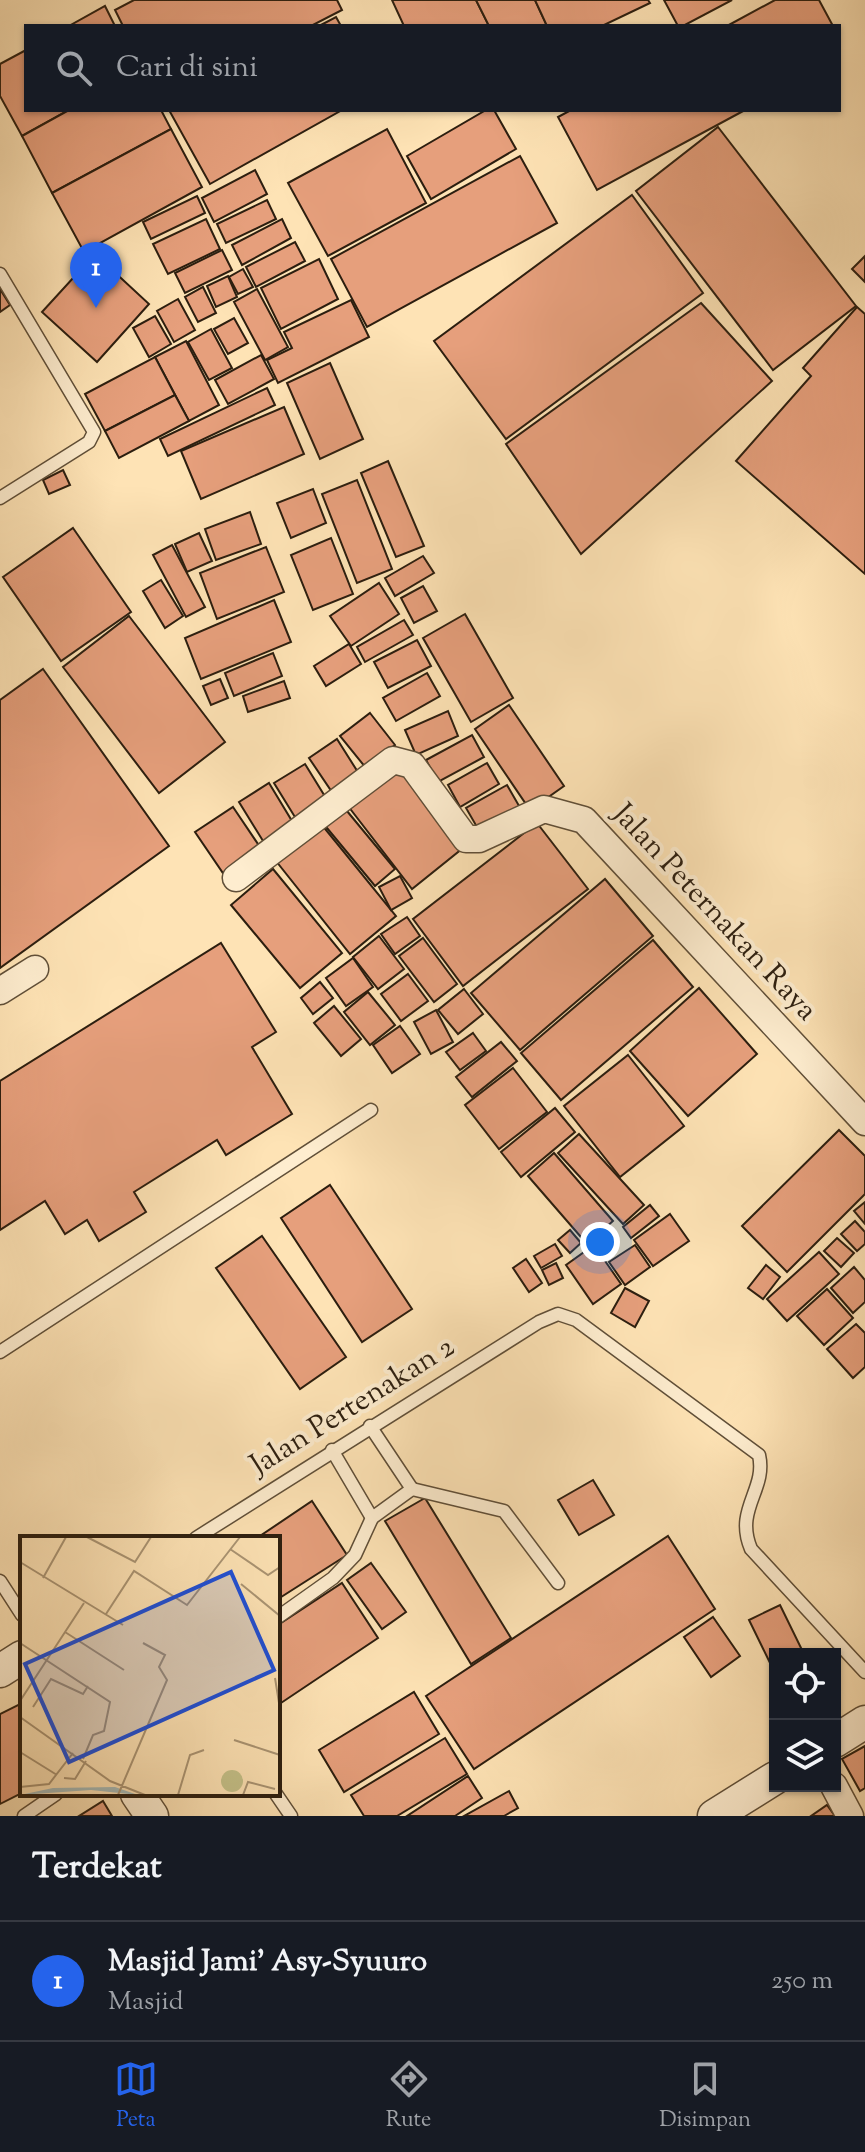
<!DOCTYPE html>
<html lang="id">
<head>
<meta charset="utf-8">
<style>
	:root { --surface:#171b24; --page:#20242c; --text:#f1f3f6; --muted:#9ea1a6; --line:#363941; --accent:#2563eb }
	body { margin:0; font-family:"Sorts Mill Goudy",serif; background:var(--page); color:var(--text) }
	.controls { position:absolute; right:24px; bottom:24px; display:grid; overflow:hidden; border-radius:0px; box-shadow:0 2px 6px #0004 }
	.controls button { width:72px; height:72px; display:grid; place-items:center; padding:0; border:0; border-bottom:2px solid var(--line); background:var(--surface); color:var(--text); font:40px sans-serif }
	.you { position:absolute; left:600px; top:1242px; width:28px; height:28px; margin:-20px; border:6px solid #fff; border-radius:50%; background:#1a73e8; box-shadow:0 0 0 12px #1a73e833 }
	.badge { display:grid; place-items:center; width:52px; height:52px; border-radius:50%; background:var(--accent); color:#fff; font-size:26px; font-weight:700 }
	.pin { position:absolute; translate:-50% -66px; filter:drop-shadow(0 2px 4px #0008) }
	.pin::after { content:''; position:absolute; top:42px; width:28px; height:24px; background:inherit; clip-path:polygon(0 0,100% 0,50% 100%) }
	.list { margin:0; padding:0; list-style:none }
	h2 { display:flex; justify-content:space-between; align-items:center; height:104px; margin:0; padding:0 32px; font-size:34px }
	h2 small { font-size:26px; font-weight:400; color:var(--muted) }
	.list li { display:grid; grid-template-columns:52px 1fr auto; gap:24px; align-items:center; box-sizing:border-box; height:120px; padding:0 32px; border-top:2px solid var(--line) }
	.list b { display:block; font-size:30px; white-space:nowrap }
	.list p { margin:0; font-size:26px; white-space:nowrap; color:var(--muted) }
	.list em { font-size:26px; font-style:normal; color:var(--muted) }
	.icon { flex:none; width:44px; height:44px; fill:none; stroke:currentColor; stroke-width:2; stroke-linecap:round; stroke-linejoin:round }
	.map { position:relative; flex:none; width:865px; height:1816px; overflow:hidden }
	.search { position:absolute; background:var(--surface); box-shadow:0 2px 6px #0004; left:24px; right:24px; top:24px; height:88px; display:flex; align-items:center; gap:20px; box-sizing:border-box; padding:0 28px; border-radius:0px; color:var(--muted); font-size:30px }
	.sheet { height:224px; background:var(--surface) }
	nav { display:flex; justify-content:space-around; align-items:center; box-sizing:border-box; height:112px; border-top:2px solid var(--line); background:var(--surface); font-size:22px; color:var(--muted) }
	nav a { display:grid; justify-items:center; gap:4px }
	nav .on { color:var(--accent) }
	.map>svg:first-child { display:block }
</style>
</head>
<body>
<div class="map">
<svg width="865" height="1816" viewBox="0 0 865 1816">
	<rect width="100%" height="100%" fill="#fee3b5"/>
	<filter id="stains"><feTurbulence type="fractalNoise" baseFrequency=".0025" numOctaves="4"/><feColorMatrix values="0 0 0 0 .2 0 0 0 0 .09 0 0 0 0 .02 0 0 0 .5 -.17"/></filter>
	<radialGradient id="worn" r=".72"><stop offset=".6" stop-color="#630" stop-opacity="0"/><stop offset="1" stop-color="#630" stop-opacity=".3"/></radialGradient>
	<!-- building -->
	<g fill="#e69f7c" stroke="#2c1e0f" stroke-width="2">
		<path d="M134,0H337L342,10L311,26H123L115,10Z"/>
		<path d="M392,0H476L489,26H404Z"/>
		<path d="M476,0H535L547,26H489Z"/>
		<path d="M535,0H648L650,3L602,26H547Z"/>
		<path d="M664,0H732L683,26H678Z"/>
		<path d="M775,0H819L833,26H727Z"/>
		<path d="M105,6L115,26H69Z"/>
		<path d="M336,17L341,26H319Z"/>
		<path d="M26,50V110H69L22,136L0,96V64Z"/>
		<path d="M69,110H161L171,129L52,193L22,136Z"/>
		<path d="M169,110H342L210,184Z"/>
		<path d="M486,110H494L516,149L431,199L407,156Z"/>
		<path d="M571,110H745L597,190L558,117Z"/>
		<path d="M718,127L856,306L773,370L636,191Z"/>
		<path d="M171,129L202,187L84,252L52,193Z"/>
		<path d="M387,129L426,203L328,256L288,183Z"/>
		<path d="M520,156L557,223L367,327L331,259Z"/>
		<path d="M255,170L267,194L214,222L202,198Z"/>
		<path d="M632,195L703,293L506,439L434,341Z"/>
		<path d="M197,196L205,213L151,239L143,222Z"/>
		<path d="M267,200L276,219L226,243L217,224Z"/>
		<path d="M206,219L220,249L168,274L153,244Z"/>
		<path d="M282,219L291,238L242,265L232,245Z"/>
		<path d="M295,242L305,261L256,287L246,267Z"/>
		<path d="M222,250L232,270L185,293L175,273Z"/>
		<path d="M95,254L149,304L97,362L42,312Z"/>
		<path d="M865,256V282L852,269Z"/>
		<path d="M319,259L338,299L281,329L261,288Z"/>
		<path d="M243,269L253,287L238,294L229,277Z"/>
		<path d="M228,276L237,297L216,307L207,286Z"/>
		<path d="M203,287L216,313L198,322L185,297Z"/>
		<path d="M0,289L10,305L0,312Z"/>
		<path d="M257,289L288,347L265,360L234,302Z"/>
		<path d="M178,299L195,330L174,342L157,311Z"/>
		<path d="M351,300L369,337L278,383L267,360L292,348L284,332Z"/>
		<path d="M701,303L772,381L581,554L506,444Z"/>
		<path d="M857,307L865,314V574L736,461L811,376L803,368Z"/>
		<path d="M155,316L171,344L149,357L133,328Z"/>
		<path d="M234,318L248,343L228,354L214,329Z"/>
		<path d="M211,329L232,368L209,380L188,342Z"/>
		<path d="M186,341L219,405L189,421L155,357Z"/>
		<path d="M261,355L274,379L228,404L215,380Z"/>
		<path d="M155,357L175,395L105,431L85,394Z"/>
		<path d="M330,363L363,439L320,459L287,383Z"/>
		<path d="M267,388L275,405L168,456L160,439Z"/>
		<path d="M175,395L189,421L119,458L105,431Z"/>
		<path d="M284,407L304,454L201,499L181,451Z"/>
		<path d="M388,461L424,546L396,557L361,473Z"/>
		<path d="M63,470L70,485L49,494L43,480Z"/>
		<path d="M357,480L392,569L357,583L322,494Z"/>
		<path d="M313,489L326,523L291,538L277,503Z"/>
		<path d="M250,512L261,544L216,560L205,529Z"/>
		<path d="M73,528L131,612L61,661L3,577Z"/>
		<path d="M199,533L212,561L187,572L175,544Z"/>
		<path d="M331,538L353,594L313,610L291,555Z"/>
		<path d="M172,545L205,607L186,617L153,555Z"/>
		<path d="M266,547L284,592L217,619L200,573Z"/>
		<path d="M423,556L434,573L395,596L385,578Z"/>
		<path d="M161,580L183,616L165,628L143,591Z"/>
		<path d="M379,583L399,614L351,646L330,616Z"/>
		<path d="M423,586L437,611L414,623L401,598Z"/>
		<path d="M274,600L291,642L201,679L185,638Z"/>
		<path d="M465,614L513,698L471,722L423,638Z"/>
		<path d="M129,616L225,742L159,793L63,667Z"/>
		<path d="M404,620L413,635L365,662L357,647Z"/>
		<path d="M417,640L431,666L388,688L374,662Z"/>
		<path d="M349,644L361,664L326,686L314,666Z"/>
		<path d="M273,653L282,676L234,696L225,673Z"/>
		<path d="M43,669L169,846L0,968V700Z"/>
		<path d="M427,673L440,696L396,721L383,698Z"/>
		<path d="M220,679L228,698L211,705L203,686Z"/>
		<path d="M284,681L290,698L248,712L243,696Z"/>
		<path d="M509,705L564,786L530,810L475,729Z"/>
		<path d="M448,711L458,736L416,755L405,730Z"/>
		<path d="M370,713L395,745L366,768L340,736Z"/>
		<path d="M472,735L484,757L438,782L426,760Z"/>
		<path d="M337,739L361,777L334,795L309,758Z"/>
		<path d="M487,763L499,784L460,807L448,785Z"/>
		<path d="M305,764L329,803L298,822L274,783Z"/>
		<path d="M399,766L463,848L412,889L348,806Z"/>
		<path d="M269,783L298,831L268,849L239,802Z"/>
		<path d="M507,785L522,811L481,834L466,808Z"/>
		<path d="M342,805L395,869L375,886L322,822Z"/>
		<path d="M233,807L264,853L227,879L195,832Z"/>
		<path d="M537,823L588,889L463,986L413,919Z"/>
		<path d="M322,825L396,916L350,954L276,861Z"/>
		<path d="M273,869L342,953L300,988L231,905Z"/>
		<path d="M400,876L412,898L391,910L379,887Z"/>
		<path d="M605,879L653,936L520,1050L471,993Z"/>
		<path d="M407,917L420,936L395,954L381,934Z"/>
		<path d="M379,936L404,969L378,989L353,957Z"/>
		<path d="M423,938L457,984L434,1002L399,956Z"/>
		<path d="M653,940L693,987L561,1100L521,1053Z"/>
		<path d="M221,943L276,1032L252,1047L292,1114L226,1155L217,1140L134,1192L146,1212L99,1241L87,1220L65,1234L45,1201L0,1230V1081Z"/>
		<path d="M353,958L373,987L346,1006L326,978Z"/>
		<path d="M408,974L428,1001L401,1021L381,994Z"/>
		<path d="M320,982L333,998L313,1014L301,998Z"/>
		<path d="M699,988L757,1054L688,1116L630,1051Z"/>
		<path d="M464,989L483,1014L458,1034L438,1010Z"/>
		<path d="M368,992L395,1025L370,1045L344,1012Z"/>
		<path d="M334,1006L361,1039L341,1056L314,1023Z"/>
		<path d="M436,1010L453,1042L431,1054L414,1022Z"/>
		<path d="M400,1026L420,1054L392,1073L373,1045Z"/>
		<path d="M473,1033L486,1051L460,1070L446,1052Z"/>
		<path d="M501,1042L517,1061L472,1097L456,1077Z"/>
		<path d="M628,1055L684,1126L620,1177L564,1106Z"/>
		<path d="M513,1068L547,1112L499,1149L465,1105Z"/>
		<path d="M555,1108L575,1132L521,1177L501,1152Z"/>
		<path d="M839,1130L865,1156V1194L787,1272L742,1226Z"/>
		<path d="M579,1134L644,1205L623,1224L558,1153Z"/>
		<path d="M554,1153L613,1221L587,1244L528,1176Z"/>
		<path d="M330,1185L412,1309L362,1342L281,1218Z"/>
		<path d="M865,1202V1224L854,1211Z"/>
		<path d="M650,1205L659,1216L631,1238L623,1227Z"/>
		<path d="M670,1214L689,1241L653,1266L634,1240Z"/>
		<path d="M855,1221L865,1232V1244L857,1251L841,1234Z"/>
		<path d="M570,1230L581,1243L570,1253L558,1240Z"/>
		<path d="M262,1236L346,1357L300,1389L216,1268Z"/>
		<path d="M837,1238L854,1253L841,1267L824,1251Z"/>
		<path d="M555,1244L562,1256L541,1268L534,1256Z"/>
		<path d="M594,1245L621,1284L593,1304L566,1265Z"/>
		<path d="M635,1245L650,1267L625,1285L609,1262Z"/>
		<path d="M819,1252L839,1274L787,1321L767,1299Z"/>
		<path d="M526,1259L542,1283L529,1292L513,1268Z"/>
		<path d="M556,1263L563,1278L549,1285L542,1270Z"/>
		<path d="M766,1265L780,1277L763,1299L748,1288Z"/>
		<path d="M854,1267L865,1280V1302L853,1313L831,1288Z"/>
		<path d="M625,1288L649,1301L635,1327L611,1313Z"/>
		<path d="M827,1289L853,1318L824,1345L797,1316Z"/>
		<path d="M856,1324L865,1333V1367L853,1378L827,1349Z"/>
		<path d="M593,1480L614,1515L579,1535L558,1500Z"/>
		<path d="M425,1498L511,1638L471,1664L385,1521Z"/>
		<path d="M312,1501L347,1555L278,1599V1538H257Z"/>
		<path d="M668,1536L715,1609L474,1769L426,1696Z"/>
		<path d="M371,1563L406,1612L382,1629L347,1580Z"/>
		<path d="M342,1583L378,1638L278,1705V1625Z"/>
		<path d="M780,1605L804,1654H775L773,1669L749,1620Z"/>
		<path d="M713,1617L740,1656L711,1677L684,1637Z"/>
		<path d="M414,1692L439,1734L344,1792L319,1750Z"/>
		<path d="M22,1703V1793L0,1804V1714Z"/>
		<path d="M445,1738L467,1774L397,1816H364L351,1795Z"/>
		<path d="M865,1746V1788L860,1791L842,1759Z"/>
		<path d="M468,1776L482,1798L455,1816H407Z"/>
		<path d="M509,1791L518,1808L504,1816H464Z"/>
		<path d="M103,1801L112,1816H79Z"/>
		<path d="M827,1805L835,1816H811Z"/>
	</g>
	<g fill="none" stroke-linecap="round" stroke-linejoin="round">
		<!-- service casing -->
		<g stroke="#604f38" stroke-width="15">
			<g id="service">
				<path d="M0,274L94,432L89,442L0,498"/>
				<path d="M0,1352L371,1110"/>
				<path d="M332,1450L372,1518"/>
				<path d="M412,1489L504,1511L558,1583"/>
				<path d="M196,1538L539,1322L558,1314L576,1320L759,1455C767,1490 734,1509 751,1549L865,1672"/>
				<path d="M0,1581L22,1615"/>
				<path d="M278,1617L333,1578L355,1555L372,1518L412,1489L370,1426"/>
				<path d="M276,1794L291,1816"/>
				<path d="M24,1816L56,1794"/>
			</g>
		</g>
		<!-- minor casing -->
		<g stroke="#604f38" stroke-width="29">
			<g id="minor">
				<path d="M236,878L393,760L412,765L466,839H479L544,809L584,820L865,1122"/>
				<path d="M0,991L35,969"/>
				<path d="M834,1786L850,1816"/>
			</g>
		</g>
		<!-- tertiary casing -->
		<g stroke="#604f38" stroke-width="35">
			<g id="tertiary">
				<path d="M0,1671L22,1657"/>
				<path d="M835,1741L865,1722"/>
				<path d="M137,1794L152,1816"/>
				<path d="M714,1816L775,1778"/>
			</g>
		</g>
		<!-- service -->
		<use href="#service" stroke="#feedcf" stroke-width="12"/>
		<!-- minor -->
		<use href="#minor" stroke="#feedcf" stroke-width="26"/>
		<!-- tertiary -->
		<use href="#tertiary" stroke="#feedcf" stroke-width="32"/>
	</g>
	<g text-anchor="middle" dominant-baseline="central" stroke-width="8" stroke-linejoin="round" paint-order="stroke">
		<!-- street labels -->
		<g font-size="30" fill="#2c1e0f" stroke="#feedcf">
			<text transform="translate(714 913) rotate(47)">Jalan Peternakan Raya</text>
			<text transform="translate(353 1407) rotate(-32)">Jalan Pertenakan 2</text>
		</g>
	</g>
	<!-- overview -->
	<g transform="translate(20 1536)">
		<rect width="260" height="260" fill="#fee3b5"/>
		<path d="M201 245a11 11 0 1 1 22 0a11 11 0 1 1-22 0Z" fill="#c5c28a"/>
		<path d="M95,251L118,259L71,254L0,259L33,252Z" fill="#a5bbb9"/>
		<path fill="none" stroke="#aa9473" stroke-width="2" d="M67,1L115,26L131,1M210,13L248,39L260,31M0,26L103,89M23,42L46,1M221,48L260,80M86,78L114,35L167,69L220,1M45,96L104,134M0,107L90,166L84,195L73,199L63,223M255,142L260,173M0,165L64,67M13,171L31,143L63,158L68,150M0,181L90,245L125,259M214,204L260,219M0,216L37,239M44,242L55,243L66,225M0,251L29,248L53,217M98,259L147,144L139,131L145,119L123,107M158,259L170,219L184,214M223,259L228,246L255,253"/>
		<path fill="#1d4ed8" fill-opacity="0.15" stroke="#1d4ed8" stroke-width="4" d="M211,36L254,134L49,226L5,128Z"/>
		<rect width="260" height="260" fill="none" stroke="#2c1e0f" stroke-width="4"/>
	</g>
	<rect width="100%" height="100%" filter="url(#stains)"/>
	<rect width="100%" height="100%" fill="url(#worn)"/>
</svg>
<div class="controls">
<button><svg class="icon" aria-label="locate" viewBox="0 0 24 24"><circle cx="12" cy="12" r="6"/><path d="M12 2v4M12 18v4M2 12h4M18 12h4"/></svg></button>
<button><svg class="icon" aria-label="layers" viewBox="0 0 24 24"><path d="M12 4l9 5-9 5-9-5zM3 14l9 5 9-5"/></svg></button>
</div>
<div class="you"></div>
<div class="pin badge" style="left:96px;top:308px">1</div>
<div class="search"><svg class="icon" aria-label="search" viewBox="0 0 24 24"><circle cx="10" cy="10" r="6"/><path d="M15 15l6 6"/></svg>Cari di sini</div>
</div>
<section class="sheet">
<h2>Terdekat<small></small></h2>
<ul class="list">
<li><span class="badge">1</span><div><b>Masjid Jami' Asy-Syuuro</b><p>Masjid</p></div><em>250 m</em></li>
</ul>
</section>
<nav>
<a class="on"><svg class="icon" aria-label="map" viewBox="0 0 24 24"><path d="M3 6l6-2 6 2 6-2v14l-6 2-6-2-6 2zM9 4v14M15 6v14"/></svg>Peta</a>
<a><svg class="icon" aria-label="directions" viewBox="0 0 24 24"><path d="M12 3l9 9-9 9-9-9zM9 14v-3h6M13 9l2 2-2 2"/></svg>Rute</a>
<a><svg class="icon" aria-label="saved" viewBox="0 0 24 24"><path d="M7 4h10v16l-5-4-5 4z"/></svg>Disimpan</a>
</nav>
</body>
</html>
